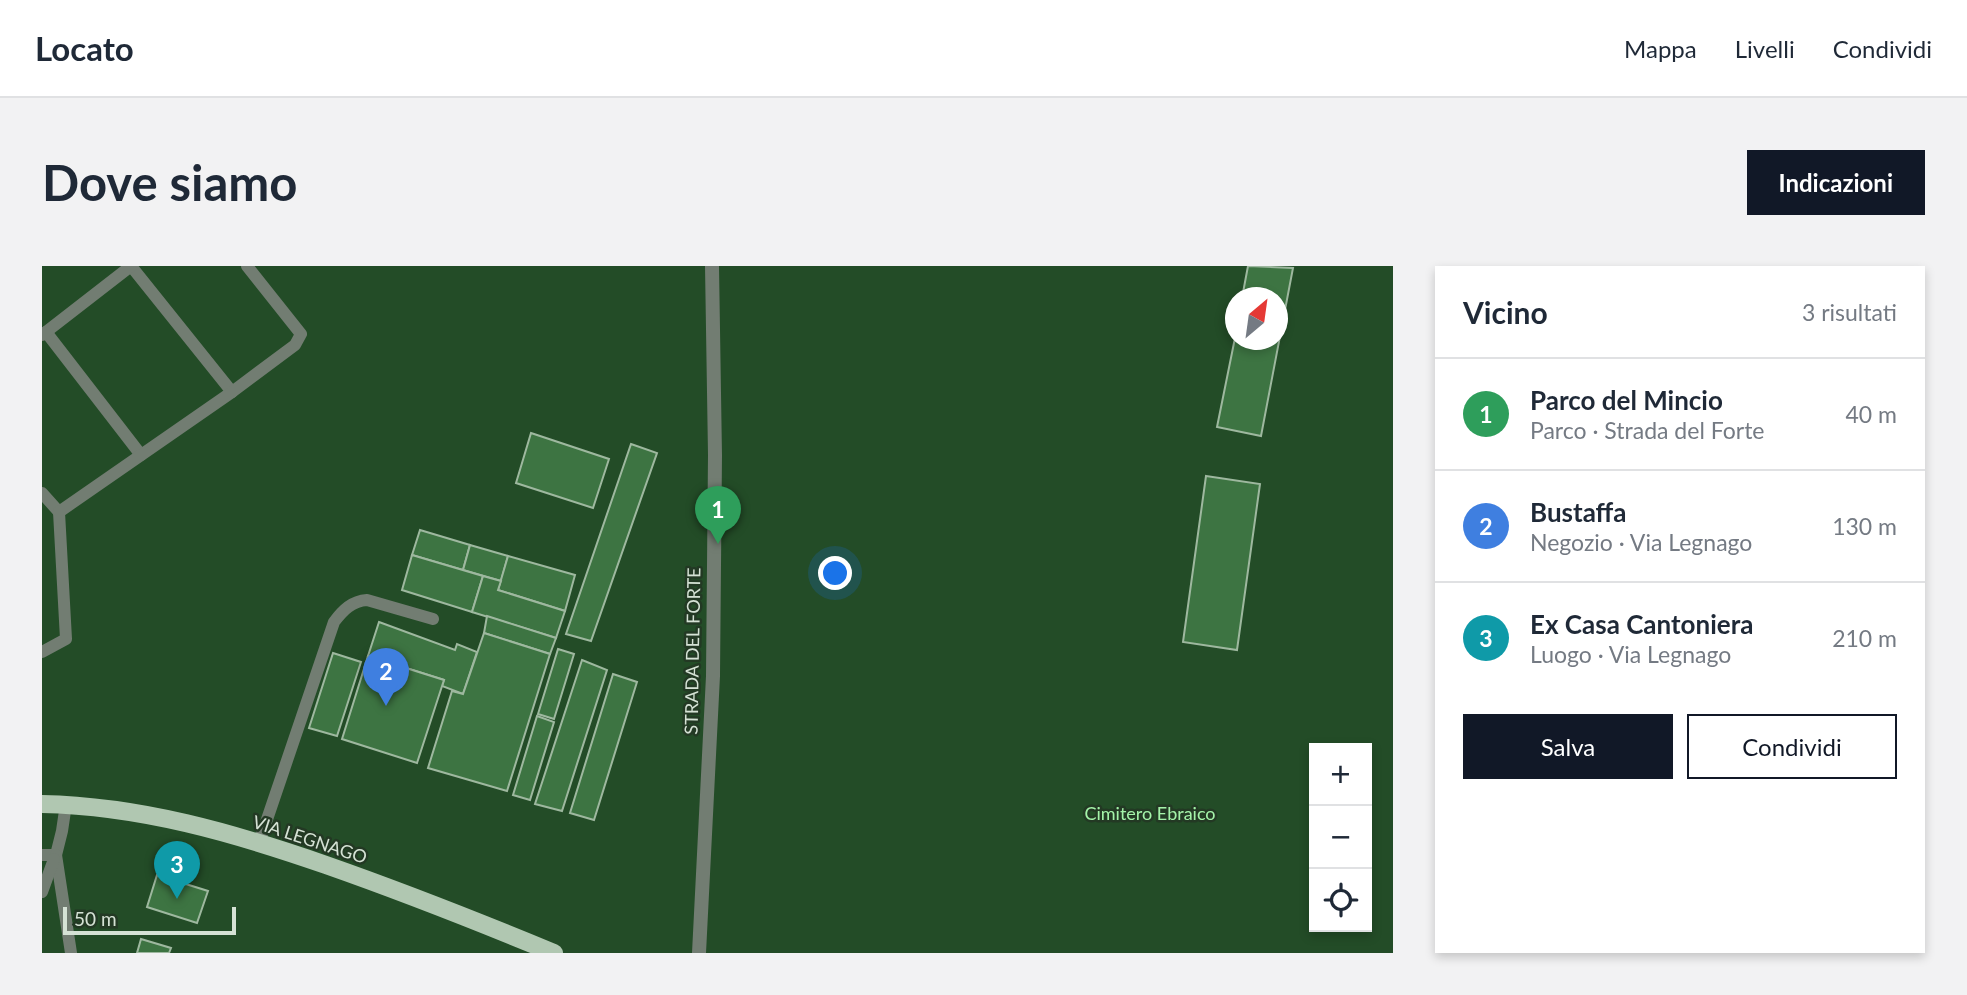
<!DOCTYPE html>
<html lang="it">
<head>
<meta charset="utf-8">
<style>
	:root { --surface:#fff; --page:#f2f2f3; --text:#1f2937; --muted:#747a83; --line:#e0e1e3; --accent:#111827 }
	body { margin:0; font-family:Lato,sans-serif; background:var(--page); color:var(--text) }
	.controls { position:absolute; right:21px; bottom:21px; display:grid; overflow:hidden; border-radius:0px; box-shadow:0 4px 10px #0003 }
	.controls button { width:63px; height:63px; display:grid; place-items:center; padding:0; border:0; border-bottom:2px solid var(--line); background:var(--surface); color:var(--text); font:35px sans-serif }
	.compass { position:absolute; left:1183px; top:21px; width:63px; height:63px; border-radius:50%; background:var(--surface); box-shadow:0 4px 10px #0003; rotate:29deg }
	.scale { position:absolute; left:21px; bottom:18px; width:173px; box-sizing:border-box; padding-left:7px; border:4px solid #d5e2d5; border-top:0; font-size:19px; line-height:24px; white-space:nowrap; color:#d5e2d5; -webkit-text-stroke:5px #233924; paint-order:stroke }
	.you { position:absolute; left:794px; top:308px; width:24px; height:24px; margin:-18px; border:5px solid #fff; border-radius:50%; background:#1a73e8; box-shadow:0 0 0 10px #1a73e833 }
	.badge { display:grid; place-items:center; width:46px; height:46px; border-radius:50%; background:var(--accent); color:#fff; font-size:23px; font-weight:700 }
	.pin { position:absolute; translate:-50% -58px; filter:drop-shadow(0 2px 4px #0008) }
	.pin::after { content:''; position:absolute; top:37px; width:24px; height:21px; background:inherit; clip-path:polygon(0 0,100% 0,50% 100%) }
	.list { margin:0; padding:0; list-style:none }
	h2 { display:flex; justify-content:space-between; align-items:center; height:91px; margin:0; padding:0 28px; font-size:30px }
	h2 small { font-size:23px; font-weight:400; color:var(--muted) }
	.list li { display:grid; grid-template-columns:46px 1fr auto; gap:21px; align-items:center; box-sizing:border-box; height:112px; padding:0 28px; border-top:2px solid var(--line) }
	.list b { display:block; font-size:26px; white-space:nowrap }
	.list p { margin:0; font-size:23px; white-space:nowrap; color:var(--muted) }
	.list em { font-size:23px; font-style:normal; color:var(--muted) }
	.actions { display:flex; gap:14px; padding:21px 28px }
	.actions a { flex:1; padding:16px 0; border:2px solid var(--accent); border-radius:0px; text-align:center; font-size:24px; color:var(--accent) }
	.actions .main { background:var(--accent); color:#fff }
	.icon { flex:none; width:38px; height:38px; fill:none; stroke:currentColor; stroke-width:2; stroke-linecap:round; stroke-linejoin:round }
	.map { position:relative; flex:none; width:1351px; height:687px; overflow:hidden; border-radius:0px }
	header { display:flex; align-items:center; gap:42px; box-sizing:border-box; height:98px; padding:0 35px; background:var(--surface); border-bottom:2px solid var(--line) }
	header strong { font-size:33px }
	nav { display:flex; gap:38px; margin-inline-start:auto; font-size:24px }
	.intro { display:flex; align-items:center; justify-content:space-between; box-sizing:border-box; height:168px; padding:0 42px }
	h1 { margin:0; font-size:49px }
	.button { padding:18px 32px; border-radius:0px; background:var(--accent); color:#fff; font-size:24px; font-weight:700 }
	main { display:flex; gap:42px; padding:0 42px }
	aside { flex:1; background:var(--surface); border-radius:0px; box-shadow:0 4px 10px #0003 }
	.map>svg:first-child { display:block }
</style>
</head>
<body>
<header>
<strong>Locato</strong>
<nav><a>Mappa</a><a>Livelli</a><a>Condividi</a></nav>
</header>
<div class="intro"><h1>Dove siamo</h1><a class="button">Indicazioni</a></div>
<main>
<div class="map">
<svg width="1351" height="687" viewBox="0 0 1351 687">
	<rect width="100%" height="100%" fill="#233924"/>
	<!-- green -->
	<path fill="#234c27" fill-rule="evenodd" d="M0,0H1351V687H0ZM1194,32H1236V74H1194ZM1272,482H1325V661H1272Z"/>
	<!-- building -->
	<g fill="#3d7442" stroke="#9eb89f" stroke-width="2">
		<path d="M1206,0L1251,2L1219,170L1175,161L1194,67V74H1236V32H1200Z"/>
		<path d="M489,167L567,193L551,242L474,217Z"/>
		<path d="M589,178L615,187L549,375L524,368Z"/>
		<path d="M1164,210L1218,218L1195,384L1141,376Z"/>
		<path d="M378,264L428,279L421,304L370,289Z"/>
		<path d="M428,279L466,290L459,315L421,304Z"/>
		<path d="M370,289L441,310L430,346L360,324Z"/>
		<path d="M466,290L533,309L523,345L456,324Z"/>
		<path d="M441,310L459,315L456,324L523,345L514,372L430,346Z"/>
		<path d="M445,350L514,372L508,388L442,367Z"/>
		<path d="M337,356L413,384L415,378L435,386L421,428L400,420L402,414L326,390Z"/>
		<path d="M442,367L508,388L465,525L386,502L410,425L421,428Z"/>
		<path d="M516,383L532,388L512,453L496,448Z"/>
		<path d="M291,387L319,396L295,470L267,462Z"/>
		<path d="M326,390L402,414L375,497L300,473Z"/>
		<path d="M540,394L565,404L520,545L493,538Z"/>
		<path d="M571,408L595,416L552,554L528,547Z"/>
		<path d="M495,450L512,456L488,534L471,529Z"/>
		<path d="M115,609L166,625L155,657L105,641Z"/>
		<path d="M99,673L129,682L127,687H95Z"/>
	</g>
	<g fill="none" stroke-linecap="round" stroke-linejoin="round">
		<!-- service -->
		<g stroke="#727d72" stroke-width="12">
			<path d="M89,0L190,126"/>
			<path d="M4,66L99,189"/>
			<path d="M0,69L89,0"/>
			<path d="M0,227L17,246"/>
			<path d="M0,386L24,373L17,246L190,126L253,79L259,68L205,0"/>
			<path d="M217,577L292,356C301,344 310,335 325,334L391,353"/>
			<path d="M0,589H14L20,565L24,538"/>
			<path d="M14,589L29,687"/>
			<path d="M0,626L12,593"/>
		</g>
		<!-- minor -->
		<path stroke="#727d72" stroke-width="14" d="M657,687L671,410L673,189L670,0"/>
		<!-- primary -->
		<path stroke="#b0c7b1" stroke-width="18" d="M0,538C99,540 192,567 284,599C361,626 437,656 512,687"/>
	</g>
	<g text-anchor="middle" dominant-baseline="central" stroke-width="5" stroke-linejoin="round" paint-order="stroke">
		<!-- street labels -->
		<g font-size="18" fill="#d5e2d5" stroke="#233924">
			<text transform="translate(650 385) rotate(-89)">STRADA DEL FORTE</text>
			<text transform="translate(268 573) rotate(18)">VIA LEGNAGO</text>
		</g>
		<!-- park labels -->
		<g font-size="18" fill="#a4f3a9" stroke="#233924">
			<text x="1108" y="547">Cimitero Ebraico</text>
		</g>
	</g>
</svg>
<div class="controls">
<button>+</button>
<button>−</button>
<button><svg class="icon" aria-label="locate" viewBox="0 0 24 24"><circle cx="12" cy="12" r="6"/><path d="M12 2v4M12 18v4M2 12h4M18 12h4"/></svg></button>
</div>
<svg class="compass" viewBox="-18 -18 36 36"><path d="M0-13l5 13h-10z" fill="#e53935"/><path d="M0 13l5-13h-10z" fill="#747a83"/></svg>
<div class="scale">50 m</div>
<div class="you"></div>
<div class="pin badge" style="left:676px;top:278px;background:#2e9e5b">1</div>
<div class="pin badge" style="left:344px;top:440px;background:#3f7fe0">2</div>
<div class="pin badge" style="left:135px;top:633px;background:#0f9aa8">3</div>
</div>
<aside>
<h2>Vicino<small>3 risultati</small></h2>
<ul class="list">
<li><span class="badge" style="background:#2e9e5b">1</span><div><b>Parco del Mincio</b><p>Parco · Strada del Forte</p></div><em>40 m</em></li>
<li><span class="badge" style="background:#3f7fe0">2</span><div><b>Bustaffa</b><p>Negozio · Via Legnago</p></div><em>130 m</em></li>
<li><span class="badge" style="background:#0f9aa8">3</span><div><b>Ex Casa Cantoniera</b><p>Luogo · Via Legnago</p></div><em>210 m</em></li>
</ul>
<div class="actions"><a class="main">Salva</a><a>Condividi</a></div>
</aside>
</main>
</body>
</html>
